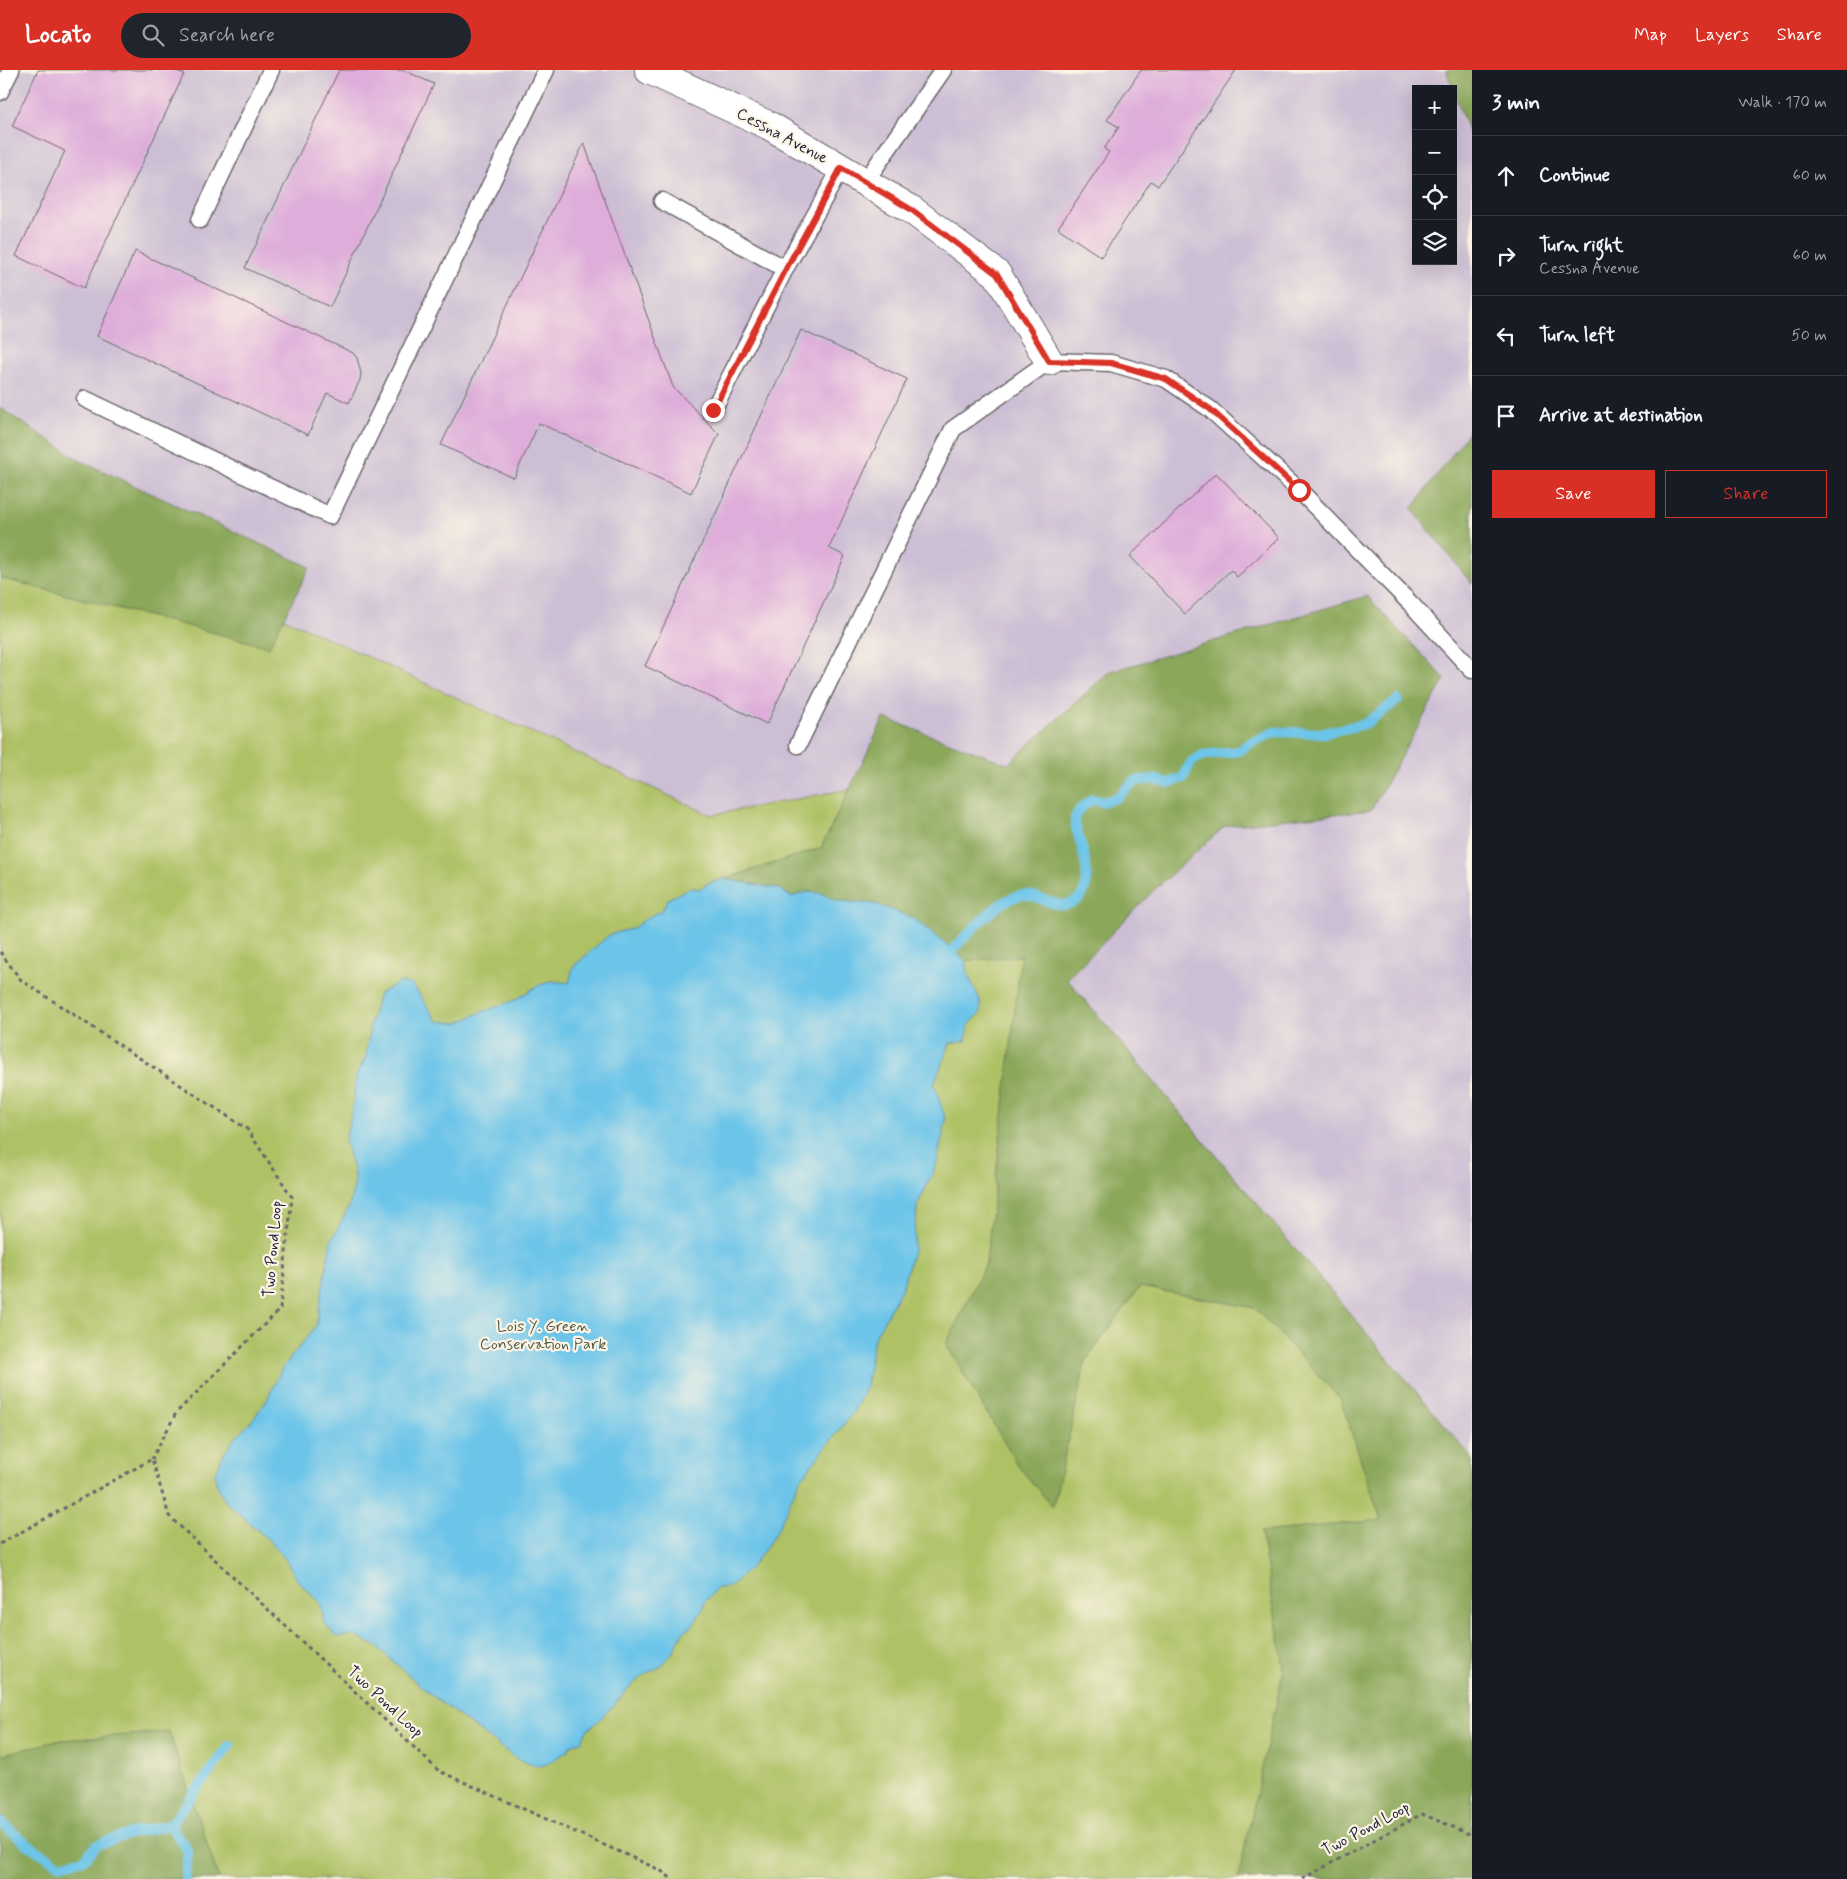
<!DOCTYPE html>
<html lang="en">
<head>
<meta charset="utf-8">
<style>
	:root { --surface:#171b24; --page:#20242c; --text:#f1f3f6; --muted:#9ea1a6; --line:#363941; --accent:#d93025 }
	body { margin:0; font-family:Mynerve,sans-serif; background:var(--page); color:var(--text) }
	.controls { position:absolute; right:15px; top:15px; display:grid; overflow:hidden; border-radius:0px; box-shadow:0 5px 20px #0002 }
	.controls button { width:45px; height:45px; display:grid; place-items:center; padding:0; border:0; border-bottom:1px solid var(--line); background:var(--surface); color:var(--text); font:25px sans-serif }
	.stop { position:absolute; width:15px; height:15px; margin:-11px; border:4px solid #d93025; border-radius:50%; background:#fff }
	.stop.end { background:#d93025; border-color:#fff; box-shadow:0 1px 5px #0008 }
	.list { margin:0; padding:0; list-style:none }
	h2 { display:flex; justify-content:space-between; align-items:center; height:65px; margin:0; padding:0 20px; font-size:21px }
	h2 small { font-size:16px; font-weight:400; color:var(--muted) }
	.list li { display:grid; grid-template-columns:32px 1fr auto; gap:15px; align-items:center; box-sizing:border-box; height:80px; padding:0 20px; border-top:1px solid var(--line) }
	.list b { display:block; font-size:19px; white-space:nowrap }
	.list p { margin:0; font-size:16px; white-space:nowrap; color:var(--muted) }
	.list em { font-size:16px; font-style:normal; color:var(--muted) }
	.actions { display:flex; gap:10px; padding:15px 20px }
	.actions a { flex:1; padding:11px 0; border:1px solid var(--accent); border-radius:0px; text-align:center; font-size:18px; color:var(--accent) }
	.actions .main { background:var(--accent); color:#fff }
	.icon { flex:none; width:28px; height:28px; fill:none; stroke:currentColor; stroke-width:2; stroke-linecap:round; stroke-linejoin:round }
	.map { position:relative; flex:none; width:1472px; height:1809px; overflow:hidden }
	header { display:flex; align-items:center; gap:30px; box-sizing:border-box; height:70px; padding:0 25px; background:var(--accent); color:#fff }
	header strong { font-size:24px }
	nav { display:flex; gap:28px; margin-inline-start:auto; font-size:18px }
	.search { width:350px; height:45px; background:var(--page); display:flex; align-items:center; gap:12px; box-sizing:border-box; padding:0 18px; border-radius:28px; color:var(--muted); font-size:19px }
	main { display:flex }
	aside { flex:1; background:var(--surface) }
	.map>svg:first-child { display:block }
</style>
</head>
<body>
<header>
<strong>Locato</strong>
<div class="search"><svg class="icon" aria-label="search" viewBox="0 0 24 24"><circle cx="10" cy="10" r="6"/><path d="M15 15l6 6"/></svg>Search here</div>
<nav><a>Map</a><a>Layers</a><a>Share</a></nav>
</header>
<main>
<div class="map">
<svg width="1472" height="1809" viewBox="0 0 1472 1809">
	<rect width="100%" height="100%" fill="#fcf5e5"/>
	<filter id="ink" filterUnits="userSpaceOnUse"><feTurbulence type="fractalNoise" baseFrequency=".02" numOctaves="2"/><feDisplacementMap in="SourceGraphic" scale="10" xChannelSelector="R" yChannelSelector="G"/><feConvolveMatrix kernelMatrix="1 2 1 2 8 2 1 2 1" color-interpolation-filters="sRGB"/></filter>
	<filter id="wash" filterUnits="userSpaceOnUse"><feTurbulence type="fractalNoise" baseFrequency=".0096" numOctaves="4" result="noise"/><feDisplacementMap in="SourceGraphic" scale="20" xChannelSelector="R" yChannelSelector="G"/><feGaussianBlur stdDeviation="1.12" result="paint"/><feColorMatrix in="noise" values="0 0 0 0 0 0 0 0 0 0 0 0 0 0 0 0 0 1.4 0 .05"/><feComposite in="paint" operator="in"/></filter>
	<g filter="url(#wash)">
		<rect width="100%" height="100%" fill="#f2e7cb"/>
		<!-- industrial -->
		<path fill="#ccbed4" d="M0,0H1446L1453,19H1416V191H1453V19L1472,72V358L1412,439L1472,514V1388L1067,909L1154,820L1225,756L1371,740L1109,602L1008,694L884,648L850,719L711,745L283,548L310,497L79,390L0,338Z"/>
		<!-- green -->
		<path fill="#aec165" stroke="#687250" d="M0,417L711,745L850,719L821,778L799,786L1021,886L1067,909L1472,1388V1809H0Z"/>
		<!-- forest -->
		<g fill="#8aa75a" stroke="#56644a">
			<path d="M1446,0H1472V72Z"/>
			<path d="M0,338L79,390L310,497L269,577L0,508Z"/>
			<path d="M1472,358V514L1412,439Z"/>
			<path d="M1367,526L1445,609L1371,740L1225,756L1154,820L1067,909L1472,1388V1809H1238L1284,1598L1261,1462L1381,1450L1340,1328L1255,1238L1140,1217L1086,1290L1053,1437L1019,1397L946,1274L986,1193L1021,886L965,891L953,879L939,869L875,834L839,831L820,823L807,822L791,827L779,819L724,809L821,778L884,648L1008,694L1109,602Z"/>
			<path d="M169,1662L219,1809H0V1685L61,1670Z"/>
		</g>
		<!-- water -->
		<path fill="#6cc4e9" stroke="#477392" d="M724,809L779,819L791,827L807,822L820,823L839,831L875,834L911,847L953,879L965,891L968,905L980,930L981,942L968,956L966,971L950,973L934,1014L946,1050L936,1096L917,1136L913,1181L902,1218L874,1268L866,1316L854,1341L798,1413L777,1461L764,1480L749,1499L729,1517L717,1518L705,1532L703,1539L692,1556L683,1562L671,1585L661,1596L645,1604L628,1618L616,1633L595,1654L588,1659L582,1670L570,1676L569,1680L547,1694L540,1696L530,1694L514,1687L431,1625L376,1576L353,1565L337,1567L324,1553L320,1532L298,1511L286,1490L272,1473L225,1431L216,1412L215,1403L224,1384L236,1367L250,1353L267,1330L281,1300L316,1256L331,1171L349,1137L354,1117V1103L345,1071L352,1041L356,1006L366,986L370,955L379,924L400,912L413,915L437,951L458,953L482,942L515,930L537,916L552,911L569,913L573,897L609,865L633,858L650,846L661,841L668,829L689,818L699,819L709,813Z"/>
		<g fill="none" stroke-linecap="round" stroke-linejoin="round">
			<!-- stream -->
			<g stroke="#6cc4e9" stroke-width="10">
				<path d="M953,879C970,863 998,828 1022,825C1042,823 1057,844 1077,830C1094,818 1084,783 1079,768C1078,762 1074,754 1075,749C1077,740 1085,735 1092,729L1102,732L1116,728L1135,711L1153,709L1168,713L1183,708L1191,692L1203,685L1239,681L1248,674L1274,662L1324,663L1365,654L1398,630"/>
				<path d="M0,1752L27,1774L60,1795L84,1789L97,1775L132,1763L170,1755L188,1781L185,1809"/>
				<path d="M170,1755L230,1675"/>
			</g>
		</g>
		<g id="blocks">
			<!-- building -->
			<g fill="#deadda">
				<path d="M38,0H175L184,4L84,218L16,186L65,81L12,56Z"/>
				<path d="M339,0H403L434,14L330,237L245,198Z"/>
				<path d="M1141,0H1236L1158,116L1151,111L1101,187L1058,158L1109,82L1104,79L1119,57L1107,50Z"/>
				<path d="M584,73L673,317L719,364L691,423L539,353L514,408L441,375Z"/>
				<path d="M135,181L353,283L357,288L361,303L360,310L349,333L327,323L308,365L97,266Z"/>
				<path d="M801,260L907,309L829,478L845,486L767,654L645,596Z"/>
				<path d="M1216,403L1279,468L1237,507L1231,500L1185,544L1130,486Z"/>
			</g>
		</g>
	</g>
	<g filter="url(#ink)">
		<use href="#blocks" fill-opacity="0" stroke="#6b676d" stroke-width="1"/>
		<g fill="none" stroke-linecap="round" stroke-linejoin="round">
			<!-- service casing -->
			<g stroke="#6b676d" stroke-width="19">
				<g id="service">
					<path d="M0,22L11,0"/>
					<path d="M865,112L943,0"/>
					<path d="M662,131L785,199"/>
					<path d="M200,150L271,0"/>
					<path d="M85,329L330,446L546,0"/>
					<path d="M713,340L785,199L841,98"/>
					<path d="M798,675L953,359L1049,291L1111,293L1166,309L1210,339L1299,420L1411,534L1472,600"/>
				</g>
			</g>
			<!-- minor casing -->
			<g stroke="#6b676d" stroke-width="30">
				<path id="minor" d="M649,0L770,56L912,140L997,204L1049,291"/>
			</g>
			<!-- path -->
			<g stroke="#6b676d" stroke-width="3" stroke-dasharray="4 4" stroke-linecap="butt">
				<path d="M0,882L21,910L247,1059L292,1127L280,1239L176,1343L152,1389"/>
				<path d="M0,1474L152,1389L169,1446L439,1701L660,1800L672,1809"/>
				<path d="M1302,1809L1422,1744L1472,1765"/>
			</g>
			<!-- service -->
			<use href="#service" stroke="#fff" stroke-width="16"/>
			<!-- minor -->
			<use href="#minor" stroke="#fff" stroke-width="28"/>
		</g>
	</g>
	<g fill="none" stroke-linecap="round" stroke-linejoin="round" filter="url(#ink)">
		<!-- route -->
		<path stroke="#d93025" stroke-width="6" d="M713,340L786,199L841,98L912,140L997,204L1049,291L1111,293L1166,309L1210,339L1299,420"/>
	</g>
	<g text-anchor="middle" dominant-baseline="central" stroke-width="4.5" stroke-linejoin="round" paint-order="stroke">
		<!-- street labels -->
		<g font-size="16" fill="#22223b" stroke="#fcf5e5">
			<text transform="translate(782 66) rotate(28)">Cessna Avenue</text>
			<text transform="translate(273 1179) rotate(-85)">Two Pond Loop</text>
			<text transform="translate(385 1632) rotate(43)">Two Pond Loop</text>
			<text transform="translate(1366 1759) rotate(-28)">Two Pond Loop</text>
		</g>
		<!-- park labels -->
		<g font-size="16" fill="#535a4a" stroke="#fcf5e5">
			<text x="543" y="1256">Lois Y. Green<tspan x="543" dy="18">Conservation Park</tspan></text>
		</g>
	</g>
</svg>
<div class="controls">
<button>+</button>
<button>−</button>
<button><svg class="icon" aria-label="locate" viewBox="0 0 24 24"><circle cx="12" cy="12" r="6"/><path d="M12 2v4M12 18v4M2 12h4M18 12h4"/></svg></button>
<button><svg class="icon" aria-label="layers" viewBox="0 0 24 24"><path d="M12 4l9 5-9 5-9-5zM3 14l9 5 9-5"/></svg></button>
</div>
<div class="stop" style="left:1299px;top:420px"></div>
<div class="stop end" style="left:713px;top:340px"></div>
</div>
<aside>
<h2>3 min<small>Walk · 170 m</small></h2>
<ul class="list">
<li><svg class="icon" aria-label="ahead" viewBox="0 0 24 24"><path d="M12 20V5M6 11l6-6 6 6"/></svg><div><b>Continue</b></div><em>60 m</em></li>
<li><svg class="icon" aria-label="right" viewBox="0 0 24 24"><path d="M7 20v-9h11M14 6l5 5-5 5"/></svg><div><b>Turn right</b><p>Cessna Avenue</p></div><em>60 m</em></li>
<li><svg class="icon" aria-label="left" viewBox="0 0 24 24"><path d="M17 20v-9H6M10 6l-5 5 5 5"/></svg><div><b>Turn left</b></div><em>50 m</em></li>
<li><svg class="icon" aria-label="arrive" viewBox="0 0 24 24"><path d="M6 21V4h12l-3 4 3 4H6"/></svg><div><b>Arrive at destination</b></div></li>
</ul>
<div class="actions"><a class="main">Save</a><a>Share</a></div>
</aside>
</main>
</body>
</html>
